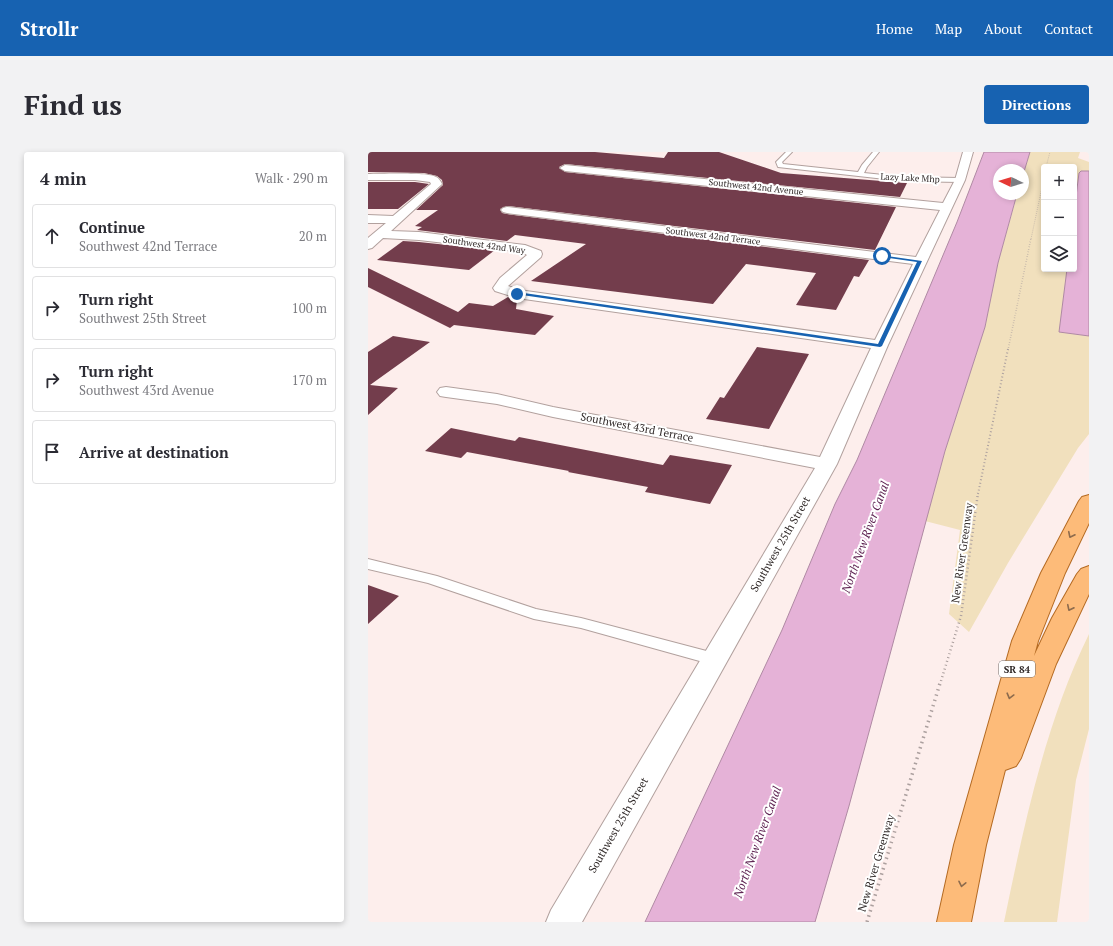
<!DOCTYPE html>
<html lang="en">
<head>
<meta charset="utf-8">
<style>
	:root { --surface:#fff; --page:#f2f2f3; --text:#2b2b33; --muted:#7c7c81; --line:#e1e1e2; --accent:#1762b1 }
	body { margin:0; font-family:"PT Serif",serif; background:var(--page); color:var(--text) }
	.controls { position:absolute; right:12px; top:12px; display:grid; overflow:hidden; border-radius:4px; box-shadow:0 2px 6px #0003 }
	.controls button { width:36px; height:36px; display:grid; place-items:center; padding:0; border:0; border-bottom:1px solid var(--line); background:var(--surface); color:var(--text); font:20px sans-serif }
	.compass { position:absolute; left:625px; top:12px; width:36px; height:36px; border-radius:50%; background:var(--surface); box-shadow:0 2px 6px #0003; rotate:274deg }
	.stop { position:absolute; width:12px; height:12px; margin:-9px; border:3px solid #1762b1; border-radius:50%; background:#fff }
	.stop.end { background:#1762b1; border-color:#fff; box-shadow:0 1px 4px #0008 }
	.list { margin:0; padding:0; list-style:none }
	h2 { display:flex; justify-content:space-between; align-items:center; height:52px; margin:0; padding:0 16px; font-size:17px }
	h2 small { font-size:13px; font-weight:400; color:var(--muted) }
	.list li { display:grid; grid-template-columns:26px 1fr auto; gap:12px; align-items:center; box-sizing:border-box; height:64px; margin:0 8px 8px; padding:0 8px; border:1px solid var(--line); border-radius:4px }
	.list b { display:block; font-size:15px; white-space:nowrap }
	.list p { margin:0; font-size:13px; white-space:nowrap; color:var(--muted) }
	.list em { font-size:13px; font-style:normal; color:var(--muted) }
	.icon { flex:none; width:22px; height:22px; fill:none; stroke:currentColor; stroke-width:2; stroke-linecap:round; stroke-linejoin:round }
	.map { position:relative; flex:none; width:721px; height:770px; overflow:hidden; border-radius:4px }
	header { display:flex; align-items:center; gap:24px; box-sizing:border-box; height:56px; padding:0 20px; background:var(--accent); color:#fff }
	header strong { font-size:19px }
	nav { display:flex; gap:22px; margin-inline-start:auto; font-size:14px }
	.intro { display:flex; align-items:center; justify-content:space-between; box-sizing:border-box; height:96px; padding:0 24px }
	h1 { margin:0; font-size:28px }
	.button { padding:10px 18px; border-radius:4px; background:var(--accent); color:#fff; font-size:14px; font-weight:700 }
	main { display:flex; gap:24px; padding:0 24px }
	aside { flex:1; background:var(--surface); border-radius:4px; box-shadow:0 2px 6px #0003 }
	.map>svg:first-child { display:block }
</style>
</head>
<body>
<header>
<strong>Strollr</strong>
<nav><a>Home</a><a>Map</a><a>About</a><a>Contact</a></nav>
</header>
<div class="intro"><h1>Find us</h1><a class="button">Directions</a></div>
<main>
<aside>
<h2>4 min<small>Walk · 290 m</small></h2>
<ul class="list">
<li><svg class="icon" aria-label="ahead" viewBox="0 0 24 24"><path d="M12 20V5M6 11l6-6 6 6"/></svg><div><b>Continue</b><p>Southwest 42nd Terrace</p></div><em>20 m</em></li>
<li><svg class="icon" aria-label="right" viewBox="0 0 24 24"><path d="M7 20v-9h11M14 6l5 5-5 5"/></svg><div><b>Turn right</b><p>Southwest 25th Street</p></div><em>100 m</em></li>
<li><svg class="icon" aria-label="right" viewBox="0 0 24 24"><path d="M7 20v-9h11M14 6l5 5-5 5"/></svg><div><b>Turn right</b><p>Southwest 43rd Avenue</p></div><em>170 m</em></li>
<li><svg class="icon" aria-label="arrive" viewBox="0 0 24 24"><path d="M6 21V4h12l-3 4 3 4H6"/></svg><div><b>Arrive at destination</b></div></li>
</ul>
</aside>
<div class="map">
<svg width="721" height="770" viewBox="0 0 721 770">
	<rect width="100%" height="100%" fill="#fdeeec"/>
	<!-- green -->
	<g fill="#f1e0bd">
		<path d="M662,0H712L710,6L721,10V19L713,20L711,21L706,60V15H676V117H699L691,180L721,184V282L710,296L640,411L601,480L581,462L592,378L557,369L577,299L617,175L630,111L648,47L649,42H655V24Z"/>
		<path d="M721,482V577L708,628L689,770H636C656,673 677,572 721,482Z"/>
	</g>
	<!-- water -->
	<g fill="#e5b2d7" stroke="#af89a3">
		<path d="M616,0H662L655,23V18H631V42H649L630,111L617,175L577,299L481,654L447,770H277L414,478L467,352L489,308L589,70Z"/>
		<path d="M713,19H721V184L691,180L699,117H706V60L711,21Z"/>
	</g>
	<!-- building -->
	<g fill="#733d4c">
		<path d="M0,0H227L296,6L300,0H351L413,21L539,31L532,45L197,12L191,15L197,20L528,55L507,98L139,54L132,57L134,61L139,62L501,108L491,125L486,124L468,158L428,153L448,121L378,112L345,152L163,129L218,92L147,83L139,89L49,78L54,75L47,74L70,58H48L75,33L74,28L69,24L56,21L0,20Z"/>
		<path d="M0,30H47L61,32L30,57H0Z"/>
		<path d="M35,89L51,90L127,98L101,118L9,108Z"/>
		<path d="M0,116L90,160L101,151L125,154L140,145L149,148L148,157L186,164L167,183L86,173L82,176L0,135Z"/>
		<path d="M25,184L62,190L2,233L30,236L0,263V200Z"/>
		<path d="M389,195L441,202L401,277L338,267L352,245L356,246Z"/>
		<path d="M83,276L147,289L151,285L295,313L302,303L364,313L342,352L277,340L280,335L200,320L201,319L99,300L93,306L57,299Z"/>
		<path d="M0,433L31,444L0,472Z"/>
	</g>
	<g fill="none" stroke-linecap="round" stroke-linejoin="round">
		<!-- service casing -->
		<g stroke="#b2a19e" stroke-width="2">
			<g id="service">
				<path d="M418,0H424L414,10L415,12L490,20L494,13L505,0H511L499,15L496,21L535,25L592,26L595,28L592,30L535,29L410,15L408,10Z"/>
				<path d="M0,407L69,424L168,457L213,466L346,501L352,503L354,507L352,511L346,513L213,476L166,467L60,431L0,417Z"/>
			</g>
		</g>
		<!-- minor casing -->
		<g stroke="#b2a19e" stroke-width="2">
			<path id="minor" d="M595,0H605L597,28L520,193L469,312L214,770H178L183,758L447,316L185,265L129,252L78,245L72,244L69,240L72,236L78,235L129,242L185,255L452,305L503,196L149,146L127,139L125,136L132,126L159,103L154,100L51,88L15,86L4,96L0,97V86L18,71H0V63L25,64L63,32L62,30L47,28H0V22C12,22 60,20 68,25C71,26 73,30 74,32L23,79L51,80L157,93L173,99L174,102L173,105L140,134L151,138L507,188L545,112L139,61L135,60L133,58L135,56L139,55L548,105L572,58L197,19L192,16L197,13L575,51L587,28Z"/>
		</g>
		<!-- primary casing -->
		<g stroke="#b46a22" stroke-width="2">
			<path id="primary" d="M721,343V371L697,421L670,489L666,504L684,466L709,422L713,417L721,414V442L688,512L653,606L648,614L637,618L618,693L603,770H569L586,693L644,489L673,421L711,349L714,345Z"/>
		</g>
		<!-- path-far4 -->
		<g stroke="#aca09f" stroke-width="1" stroke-dasharray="0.5 1.5" stroke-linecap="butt">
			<path d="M678,15L682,0"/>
			<path d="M663,87L676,26"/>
		</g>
		<!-- path-far3 -->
		<path stroke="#aca09f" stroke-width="1.5" stroke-dasharray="0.5 2" stroke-linecap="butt" d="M640,198L663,86"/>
		<!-- path-far2 -->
		<path stroke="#aca09f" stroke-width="2" stroke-dasharray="1 2.5" stroke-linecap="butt" d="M610,342L640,197"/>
		<!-- path-far1 -->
		<path stroke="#aca09f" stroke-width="2.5" stroke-dasharray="1 3" stroke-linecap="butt" d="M573,529L593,464L610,341"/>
		<!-- path -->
		<path stroke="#aca09f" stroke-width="3.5" stroke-dasharray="1.5 4" stroke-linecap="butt" d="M499,770L573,528"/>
		<!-- service -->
		<use href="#service" fill="#fff" fill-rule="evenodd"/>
		<!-- minor -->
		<use href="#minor" fill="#fff" fill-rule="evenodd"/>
		<!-- primary -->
		<use href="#primary" fill="#fdbb79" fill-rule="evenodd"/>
	</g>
	<!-- one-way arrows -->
	<defs><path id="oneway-chevron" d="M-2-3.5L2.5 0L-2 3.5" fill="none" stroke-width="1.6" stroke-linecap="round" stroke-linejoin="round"/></defs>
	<g stroke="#8d6b4d">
		<use href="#oneway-chevron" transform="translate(703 383) rotate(116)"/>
		<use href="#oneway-chevron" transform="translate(702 456) rotate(116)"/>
		<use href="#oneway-chevron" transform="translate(642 544) rotate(105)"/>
		<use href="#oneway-chevron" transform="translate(594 732) rotate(102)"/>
	</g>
	<!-- route -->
	<path fill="#1762b1" d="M512,103L554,109L514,194L512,195L147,142L149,140L510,192L549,110L514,105Z"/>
	<g text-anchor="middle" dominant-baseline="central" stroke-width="4" stroke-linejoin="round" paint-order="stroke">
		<!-- far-street labels -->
		<g font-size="9" fill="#312a29" stroke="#fff">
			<text transform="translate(542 26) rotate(3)">Lazy Lake Mhp</text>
			<text transform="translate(388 35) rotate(6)">Southwest 42nd Avenue</text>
			<text transform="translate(345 84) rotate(7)">Southwest 42nd Terrace</text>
			<text transform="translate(116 93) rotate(8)">Southwest 42nd Way</text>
		</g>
		<!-- shield labels -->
		<rect fill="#fff" stroke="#6f6a69" stroke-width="1" x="631" y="509" width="36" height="16" rx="3"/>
		<g font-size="10" font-weight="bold" fill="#312a29">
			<text x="649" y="517">SR 84</text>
		</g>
		<!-- street labels -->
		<g font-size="11" fill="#312a29" stroke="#fff">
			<text transform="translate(269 275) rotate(11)">Southwest 43rd Terrace</text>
			<text transform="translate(412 392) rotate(-60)">Southwest 25th Street</text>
			<text transform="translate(594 401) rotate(-82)">New River Greenway</text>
			<text transform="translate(250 673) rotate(-60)">Southwest 25th Street</text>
			<text transform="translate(508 711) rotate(-73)">New River Greenway</text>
		</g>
		<!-- water labels -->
		<g font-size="12" font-style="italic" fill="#5e2352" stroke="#fff">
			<text transform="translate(497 385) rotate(-70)">North New River Canal</text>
			<text transform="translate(389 690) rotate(-70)">North New River Canal</text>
		</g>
	</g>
</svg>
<div class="controls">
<button>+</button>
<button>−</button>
<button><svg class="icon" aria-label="layers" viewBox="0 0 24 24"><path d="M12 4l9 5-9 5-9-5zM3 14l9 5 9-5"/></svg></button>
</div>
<svg class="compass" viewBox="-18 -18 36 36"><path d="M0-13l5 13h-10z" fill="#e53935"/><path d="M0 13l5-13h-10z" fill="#7c7c81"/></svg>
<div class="stop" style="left:514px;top:104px"></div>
<div class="stop end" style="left:149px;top:142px"></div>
</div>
</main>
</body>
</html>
